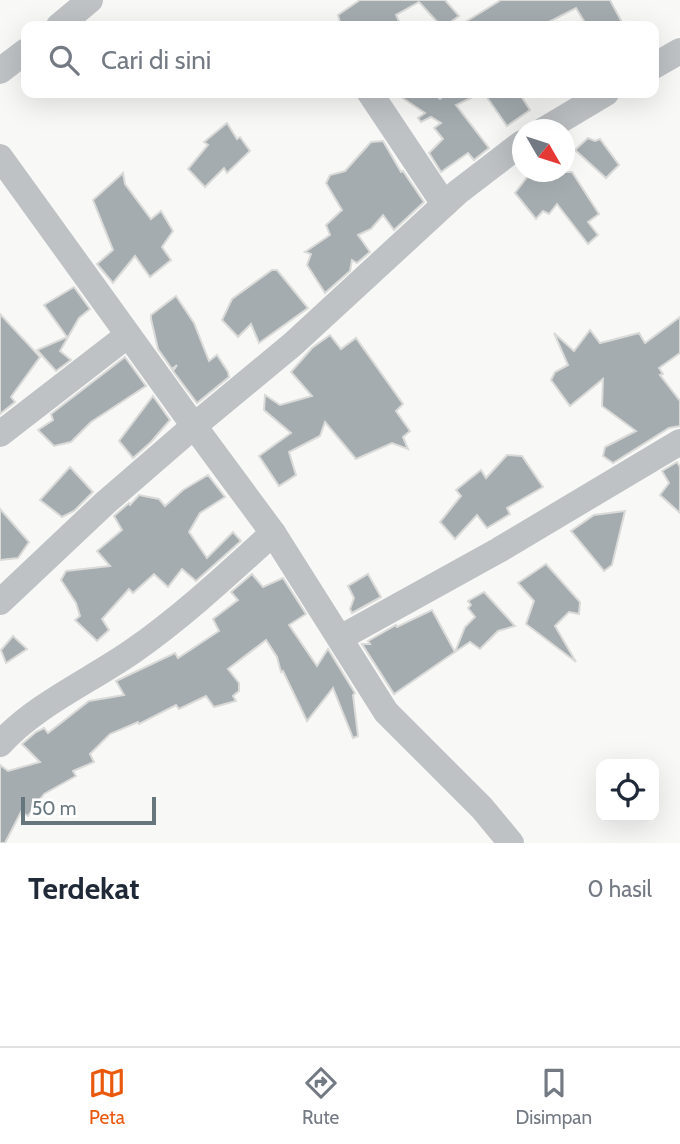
<!DOCTYPE html>
<html lang="id">
<head>
<meta charset="utf-8">
<style>
	:root { --surface:#fff; --page:#f2f2f3; --text:#1f2937; --muted:#747a83; --line:#e0e1e3; --accent:#ea580c }
	body { margin:0; font-family:Cabin,sans-serif; background:var(--page); color:var(--text) }
	.controls { position:absolute; right:21px; bottom:21px; display:grid; overflow:hidden; border-radius:14px; box-shadow:0 7px 28px #0002 }
	.controls button { width:63px; height:63px; display:grid; place-items:center; padding:0; border:0; border-bottom:2px solid var(--line); background:var(--surface); color:var(--text); font:35px sans-serif }
	.compass { position:absolute; left:512px; top:119px; width:63px; height:63px; border-radius:50%; background:var(--surface); box-shadow:0 7px 28px #0002; rotate:129deg }
	.scale { position:absolute; left:21px; bottom:18px; width:135px; box-sizing:border-box; padding-left:7px; border:4px solid #66767d; border-top:0; font-size:19px; line-height:24px; white-space:nowrap; color:#66767d; -webkit-text-stroke:5px #fff; paint-order:stroke }
	.list { margin:0; padding:0; list-style:none }
	h2 { display:flex; justify-content:space-between; align-items:center; height:91px; margin:0; padding:0 28px; font-size:30px }
	h2 small { font-size:23px; font-weight:400; color:var(--muted) }
	.icon { flex:none; width:38px; height:38px; fill:none; stroke:currentColor; stroke-width:2; stroke-linecap:round; stroke-linejoin:round }
	.map { position:relative; flex:none; width:680px; height:843px; overflow:hidden }
	.search { position:absolute; background:var(--surface); box-shadow:0 7px 28px #0002; left:21px; right:21px; top:21px; height:77px; display:flex; align-items:center; gap:18px; box-sizing:border-box; padding:0 24px; border-radius:14px; color:var(--muted); font-size:26px }
	.sheet { height:203px; background:var(--surface) }
	nav { display:flex; justify-content:space-around; align-items:center; box-sizing:border-box; height:98px; border-top:2px solid var(--line); background:var(--surface); font-size:19px; color:var(--muted) }
	nav a { display:grid; justify-items:center; gap:4px }
	nav .on { color:var(--accent) }
	.map>svg:first-child { display:block }
</style>
</head>
<body>
<div class="map">
<svg width="680" height="843" viewBox="0 0 680 843">
	<rect width="100%" height="100%" fill="#f8f8f6"/>
	<!-- building -->
	<g fill="#a4acb0" stroke="#dadad8" stroke-width="2">
		<path d="M360,0H445L459,16L445,26H441L419,2L396,15L401,26H341L338,15Z"/>
		<path d="M501,0H610L624,26H587L576,8L541,26H459Z"/>
		<path d="M395,93H433L440,99L447,93H481L456,105L489,148L474,160L468,153L441,172L429,153L443,139L434,128L441,123L431,117L421,122L418,118L425,113Z"/>
		<path d="M484,93H519L530,110L507,126Z"/>
		<path d="M227,123L237,139L240,137L250,151L227,173L224,168L205,187L188,169L208,145L204,142Z"/>
		<path d="M588,138L595,141L600,139L619,165L606,178L575,150Z"/>
		<path d="M383,141L401,172L403,171L424,202L394,230L383,215L371,229L358,235L370,252L357,263L352,260L350,271L325,293L307,265L311,254L305,252L330,235L326,225L342,210L326,183L330,175L345,171L371,142Z"/>
		<path d="M531,172H572L599,214L588,222L598,235L588,244L557,204L549,214L543,211L536,219L515,193Z"/>
		<path d="M123,173L125,184L151,219L161,211L173,231L162,247L171,260L150,277L135,256L113,283L97,264L113,250L93,200Z"/>
		<path d="M272,270H277L308,308L259,343L251,324L238,337L222,320L232,299Z"/>
		<path d="M74,287L90,309L79,318L60,351L71,360L56,371L37,350L67,337L44,305Z"/>
		<path d="M176,296L194,323L209,361L217,355L228,372L229,377L197,403L173,371L177,365L172,369L158,349L151,319V315Z"/>
		<path d="M0,314L40,357L11,397L15,402L0,414Z"/>
		<path d="M680,317V353L659,368L663,374L660,375L680,401V426L669,428L613,463L603,456L605,447L636,431L602,406L603,379L570,406L551,380L555,372L568,365L554,333L574,351L590,330L600,343L639,333L645,343Z"/>
		<path d="M330,335L341,349L356,338L403,404L396,411L410,431L403,437L408,449L392,443L356,459L325,422L320,436L289,452L296,475L279,486L259,456L291,433L264,410L265,395L280,405L312,396L291,372L312,348Z"/>
		<path d="M125,357L146,386L91,422L71,442L54,446L38,430L53,420L51,414Z"/>
		<path d="M153,396L170,420L151,442L133,458L119,441Z"/>
		<path d="M507,455L522,456L543,487L507,508L510,514L487,528L477,515L455,539L440,522L461,496L456,490L481,470L486,478Z"/>
		<path d="M677,462L680,467V513L660,495L669,483L662,471Z"/>
		<path d="M70,467L93,492L74,511L62,517L40,500Z"/>
		<path d="M208,475L225,497L200,513L189,532L207,558L233,532L241,541L196,581L182,569L168,587L154,574L133,593L129,589L102,619L109,630L97,641L75,620L80,616L76,603L61,580L66,571L110,566L97,551L122,530L114,516L129,503L130,505L139,495L159,499L165,506L183,490Z"/>
		<path d="M0,509L29,542L18,558L0,560Z"/>
		<path d="M625,511L612,565L604,571L571,531L594,515Z"/>
		<path d="M546,564L580,602L579,614L569,612L555,626L576,662L526,624L534,601L518,583Z"/>
		<path d="M252,574L263,587L283,578L306,614L289,625L317,666L328,649L355,693L353,695L358,736L353,738L333,688L307,721L283,671L281,672L277,657L266,640L228,669L239,683V691L233,696L236,701L214,707L206,696L179,709L176,705L139,724L138,722L110,734L90,754L94,762L73,771L76,776L44,794L28,816L21,812L5,843H0V765L8,771L40,762L22,744L36,732L44,728L48,733L89,701L124,695L116,681L175,653L178,658L219,631L213,619L238,600L231,592Z"/>
		<path d="M368,574L381,597L352,613L350,609L354,598L348,586Z"/>
		<path d="M484,592L515,626L498,631L480,649L470,642L455,652L465,627L475,617L468,608L471,605L468,601Z"/>
		<path d="M432,610L455,652L394,694L362,644H370L368,641L396,625L397,627Z"/>
		<path d="M13,636L27,649L6,663L1,650Z"/>
	</g>
	<g fill="none" stroke-linecap="round" stroke-linejoin="round">
		<!-- minor -->
		<g stroke="#bec2c5" stroke-width="26">
			<path d="M59,26L90,0"/>
			<path d="M654,66L680,51"/>
			<path d="M0,71L26,51"/>
			<path d="M370,93L444,204"/>
			<path d="M544,130L606,93"/>
			<path d="M0,157L194,426L105,503L0,602"/>
			<path d="M0,434L128,335"/>
			<path d="M340,638L499,550L680,442"/>
			<path d="M0,744C35,705 90,681 133,651C183,616 228,574 273,533"/>
			<path d="M511,843L482,808L386,712L273,533L194,426L293,344L458,192L522,143"/>
		</g>
	</g>
</svg>
<div class="controls">
<button><svg class="icon" aria-label="locate" viewBox="0 0 24 24"><circle cx="12" cy="12" r="6"/><path d="M12 2v4M12 18v4M2 12h4M18 12h4"/></svg></button>
</div>
<svg class="compass" viewBox="-18 -18 36 36"><path d="M0-13l5 13h-10z" fill="#e53935"/><path d="M0 13l5-13h-10z" fill="#747a83"/></svg>
<div class="scale">50 m</div>
<div class="search"><svg class="icon" aria-label="search" viewBox="0 0 24 24"><circle cx="10" cy="10" r="6"/><path d="M15 15l6 6"/></svg>Cari di sini</div>
</div>
<section class="sheet">
<h2>Terdekat<small>0 hasil</small></h2>
<ul class="list">
</ul>
</section>
<nav>
<a class="on"><svg class="icon" aria-label="map" viewBox="0 0 24 24"><path d="M3 6l6-2 6 2 6-2v14l-6 2-6-2-6 2zM9 4v14M15 6v14"/></svg>Peta</a>
<a><svg class="icon" aria-label="directions" viewBox="0 0 24 24"><path d="M12 3l9 9-9 9-9-9zM9 14v-3h6M13 9l2 2-2 2"/></svg>Rute</a>
<a><svg class="icon" aria-label="saved" viewBox="0 0 24 24"><path d="M7 4h10v16l-5-4-5 4z"/></svg>Disimpan</a>
</nav>
</body>
</html>
